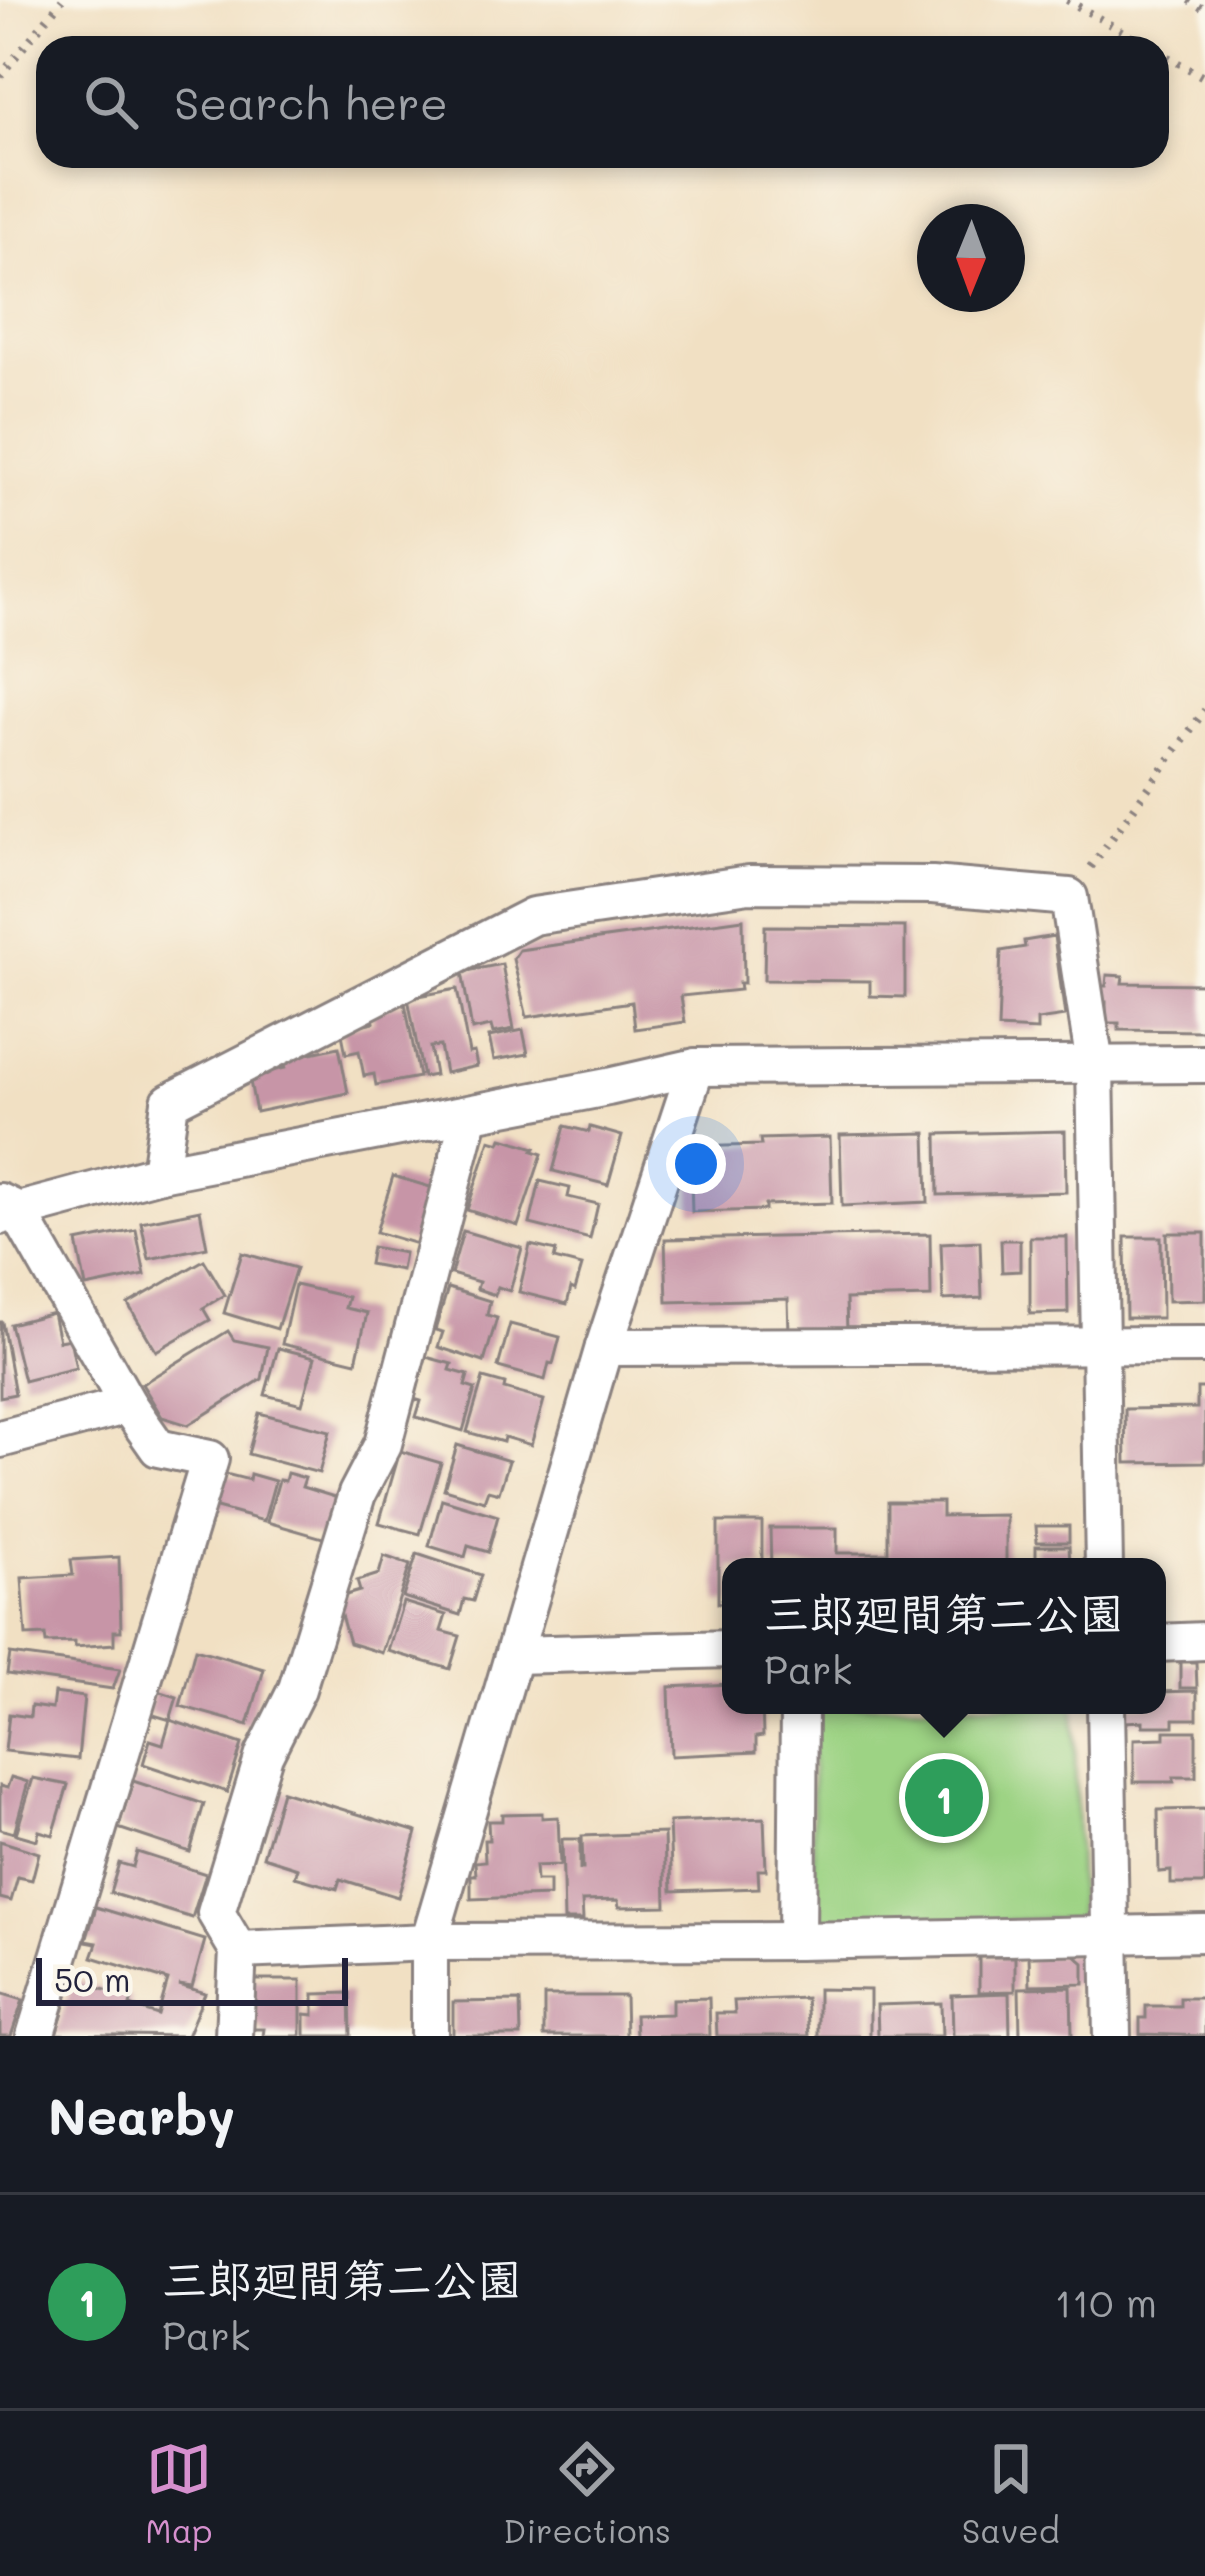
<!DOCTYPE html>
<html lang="en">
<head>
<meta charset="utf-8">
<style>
	:root { --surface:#171b24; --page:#20242c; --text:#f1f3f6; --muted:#9ea1a6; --line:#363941; --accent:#d690ce }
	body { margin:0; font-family:Mali,"Klee One",sans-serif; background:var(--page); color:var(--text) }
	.compass { position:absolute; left:917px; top:204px; width:108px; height:108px; border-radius:50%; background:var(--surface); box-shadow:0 6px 18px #0003; rotate:181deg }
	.scale { position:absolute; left:36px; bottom:30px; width:312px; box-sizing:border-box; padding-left:12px; border:6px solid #22223b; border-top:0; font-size:33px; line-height:42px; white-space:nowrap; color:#22223b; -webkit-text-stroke:9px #fbf7ec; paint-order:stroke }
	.you { position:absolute; left:696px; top:1164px; width:42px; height:42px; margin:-30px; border:9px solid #fff; border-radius:50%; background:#1a73e8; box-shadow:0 0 0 18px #1a73e833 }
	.badge { display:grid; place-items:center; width:78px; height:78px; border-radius:50%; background:var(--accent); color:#fff; font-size:39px; font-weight:700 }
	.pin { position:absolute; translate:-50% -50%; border:6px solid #fff; box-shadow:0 3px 12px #0006 }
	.popup { position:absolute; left:722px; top:1558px; width:444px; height:156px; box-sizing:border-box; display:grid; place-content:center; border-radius:24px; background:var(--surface); filter:drop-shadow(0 3px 9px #0005); font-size:39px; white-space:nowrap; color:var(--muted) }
	.popup b { font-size:45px; color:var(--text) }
	.popup::after { content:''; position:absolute; left:50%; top:100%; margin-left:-24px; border:24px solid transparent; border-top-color:var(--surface) }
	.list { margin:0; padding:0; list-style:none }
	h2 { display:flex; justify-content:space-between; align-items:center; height:156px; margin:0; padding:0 48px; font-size:51px }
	h2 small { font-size:39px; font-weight:400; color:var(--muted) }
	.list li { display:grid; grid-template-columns:78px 1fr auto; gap:36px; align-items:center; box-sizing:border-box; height:216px; padding:0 48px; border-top:3px solid var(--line) }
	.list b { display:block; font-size:45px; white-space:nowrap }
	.list p { margin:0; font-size:39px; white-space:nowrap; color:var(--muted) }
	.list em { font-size:39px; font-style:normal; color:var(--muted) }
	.icon { flex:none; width:66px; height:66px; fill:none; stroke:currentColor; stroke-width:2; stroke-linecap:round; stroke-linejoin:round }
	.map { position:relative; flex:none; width:1205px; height:2036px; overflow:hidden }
	.search { position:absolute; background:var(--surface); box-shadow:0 6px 18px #0003; left:36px; right:36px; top:36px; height:132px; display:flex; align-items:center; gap:30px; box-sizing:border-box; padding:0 42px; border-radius:36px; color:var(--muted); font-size:45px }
	.sheet { height:372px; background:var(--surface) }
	nav { display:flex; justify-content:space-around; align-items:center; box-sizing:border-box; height:168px; border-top:3px solid var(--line); background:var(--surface); font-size:33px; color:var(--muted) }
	nav a { display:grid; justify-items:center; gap:6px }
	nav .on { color:var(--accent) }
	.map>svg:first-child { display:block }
</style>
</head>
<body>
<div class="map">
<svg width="1205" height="2036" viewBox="0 0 1205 2036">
	<rect width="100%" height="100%" fill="#fbf7ec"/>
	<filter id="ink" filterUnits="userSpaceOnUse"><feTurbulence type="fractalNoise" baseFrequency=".00833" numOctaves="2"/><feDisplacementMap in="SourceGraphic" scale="24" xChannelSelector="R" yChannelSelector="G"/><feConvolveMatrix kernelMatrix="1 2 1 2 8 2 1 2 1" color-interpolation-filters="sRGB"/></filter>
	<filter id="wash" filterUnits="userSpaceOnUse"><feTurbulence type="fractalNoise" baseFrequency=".004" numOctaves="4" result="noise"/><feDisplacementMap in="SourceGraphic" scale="48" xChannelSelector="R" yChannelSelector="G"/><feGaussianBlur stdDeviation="2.7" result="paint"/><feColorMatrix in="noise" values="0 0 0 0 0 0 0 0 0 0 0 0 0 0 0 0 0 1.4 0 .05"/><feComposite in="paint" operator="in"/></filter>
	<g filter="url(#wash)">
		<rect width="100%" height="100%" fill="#f1e0c3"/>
		<!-- green -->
		<path fill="#9dd384" stroke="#607a60" stroke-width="3" d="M811,1705H1074L1079,1919L814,1927Z"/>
		<g id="blocks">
			<!-- building -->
			<g fill="#c795a7">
				<path d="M743,919L744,983H739L740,990L681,996L685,1022L635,1029L632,1002L527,1017L513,959L519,950Z"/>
				<path d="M765,926L905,927V997L870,996V981L764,980Z"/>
				<path d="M1054,936L1065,1016L1037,1020V1030L998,1028L1001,951L1025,947L1024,941Z"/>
				<path d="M502,964L514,1029L493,1033L491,1026L472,1030L462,972Z"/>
				<path d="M1107,975L1123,976L1122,983L1205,984V1031L1119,1030V1023H1106V1002H1099V986H1106Z"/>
				<path d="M457,989L469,1053L474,1052L477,1066L445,1073L440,1046L430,1047L435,1075L423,1077L408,998Z"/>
				<path d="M405,1003L419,1077L376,1085L374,1074L364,1076L359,1051L346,1054L341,1029L374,1022L371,1010Z"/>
				<path d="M523,1030L528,1054L494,1060L489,1037Z"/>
				<path d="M339,1047L348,1093L256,1112L249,1076L285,1068L284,1059Z"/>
				<path d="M565,1126L589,1132L590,1127L622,1136L608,1185L553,1171Z"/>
				<path d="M1065,1131L1066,1192L938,1195L937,1134Z"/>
				<path d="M926,1133L928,1202L842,1206L840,1135Z"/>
				<path d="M830,1137L832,1203L765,1205V1210L692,1212L690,1147L761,1145L760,1139Z"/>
				<path d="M502,1138L535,1148L533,1151L542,1154L518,1226L467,1210L490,1140L500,1143Z"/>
				<path d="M393,1176L437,1189L420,1245L376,1232Z"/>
				<path d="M540,1181L570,1188L568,1197L598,1204L590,1239L530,1224Z"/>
				<path d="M200,1210L207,1247L149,1259L141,1222Z"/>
				<path d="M136,1230L145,1275L86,1287L77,1242Z"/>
				<path d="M463,1231L522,1248L510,1291L498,1287L495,1295L477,1289L479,1282L451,1274Z"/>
				<path d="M1167,1233H1205V1300L1168,1301Z"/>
				<path d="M930,1234L931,1297L846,1299L847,1331L789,1332L788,1299L667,1302L665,1239Z"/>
				<path d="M1030,1237H1067L1068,1313L1030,1314Z"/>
				<path d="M1125,1237H1161L1162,1318H1126Z"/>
				<path d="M1001,1240H1020V1271L1002,1272Z"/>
				<path d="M980,1241L982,1298L943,1300L941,1243Z"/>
				<path d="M530,1245L556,1251L554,1259L582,1266L575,1290L571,1288L567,1304L519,1292Z"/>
				<path d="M372,1247L404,1253L401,1270L369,1264Z"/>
				<path d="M242,1253L296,1268L277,1329L224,1313Z"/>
				<path d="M204,1260L225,1295L203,1308L210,1320L156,1351L128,1304Z"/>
				<path d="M295,1285L348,1297L345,1308L367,1313L356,1362L282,1344Z"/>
				<path d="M448,1288L490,1301L487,1315L497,1318L484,1362L438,1347L443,1332L435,1330Z"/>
				<path d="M53,1313L59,1341L70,1339L76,1368L24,1381L10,1324Z"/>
				<path d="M0,1322H2L15,1394L0,1397Z"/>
				<path d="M510,1324L560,1337L553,1364L549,1363L545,1380L498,1367Z"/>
				<path d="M228,1331L234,1340L268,1347L262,1379L188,1425L162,1417L142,1384Z"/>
				<path d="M278,1348L315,1357L302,1404L265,1395Z"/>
				<path d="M426,1357L452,1364L450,1370L468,1375L465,1386L475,1389L463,1431L416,1417L421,1401L414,1399Z"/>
				<path d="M483,1378L505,1384L504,1389L544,1400L531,1445L504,1437L503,1442L467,1432Z"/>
				<path d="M1197,1388H1205V1462L1126,1463L1125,1409L1197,1408Z"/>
				<path d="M259,1413L330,1431L319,1473L248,1454Z"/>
				<path d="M457,1445L509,1461L499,1493L488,1490L484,1501L444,1489Z"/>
				<path d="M400,1451L441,1463L420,1534L379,1523Z"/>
				<path d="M214,1471L249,1480L250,1474L275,1481L264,1521L213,1507Z"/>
				<path d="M287,1473L305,1478L302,1487L338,1498L326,1539L267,1522L279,1480L285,1481Z"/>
				<path d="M442,1499L498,1516L488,1552L468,1546L465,1557L429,1546Z"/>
				<path d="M888,1502H942V1516L1006,1515V1567H771L770,1528H837V1553H888Z"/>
				<path d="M718,1522H762V1567H731V1603H718Z"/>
				<path d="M1036,1526H1069V1542H1037Z"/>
				<path d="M1036,1546H1069L1070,1567H1036Z"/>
				<path d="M417,1554L481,1575L473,1601L464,1599L460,1615L403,1597Z"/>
				<path d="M384,1556L410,1565L382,1653L349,1643L336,1598L360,1591L357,1581L379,1574Z"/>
				<path d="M119,1557L121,1631H114V1644L75,1647V1642L46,1643L45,1635L26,1636L22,1578L73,1575L71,1560Z"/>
				<path d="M403,1602L446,1615L441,1631L460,1636L450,1669L388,1651Z"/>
				<path d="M195,1649L264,1669L248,1725L180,1706Z"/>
				<path d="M10,1654L120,1669L113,1689L7,1674Z"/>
				<path d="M1180,1662H1196L1197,1688H1180Z"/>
				<path d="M731,1684V1705H762L763,1736L756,1737V1752L671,1756L669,1687Z"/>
				<path d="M155,1690L177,1697L170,1720L147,1713Z"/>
				<path d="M1197,1691V1719H1174V1726H1143V1721L1124,1722V1705H1157V1692Z"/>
				<path d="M54,1693L84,1697L78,1759L5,1751L9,1714L30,1717L31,1706L52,1709Z"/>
				<path d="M170,1720L242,1744L227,1792L143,1764L150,1740L163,1744Z"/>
				<path d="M1165,1731H1196V1777H1174V1782H1134V1739L1165,1738Z"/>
				<path d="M11,1777L28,1782L14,1833L0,1829V1786L7,1788Z"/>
				<path d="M33,1778L68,1785L53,1835L39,1831L37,1840L16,1834Z"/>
				<path d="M133,1781L204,1804L190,1852L118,1828Z"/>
				<path d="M282,1791L417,1832L398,1897L340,1879L337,1889L295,1877L298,1868L263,1857Z"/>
				<path d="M1205,1809V1884H1171V1871L1159,1872L1158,1810Z"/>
				<path d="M542,1813V1818L558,1817L560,1865L535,1866L536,1881H549V1896L471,1899V1875H476L475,1862L485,1861L484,1840H489L488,1821H502V1814Z"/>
				<path d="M764,1818L766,1870H758L759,1888L672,1891L669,1822Z"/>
				<path d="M664,1833L666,1906L619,1907L618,1900L582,1901L583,1920H564L562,1839H580V1869H583L582,1836Z"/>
				<path d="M0,1841L39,1853L32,1880L18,1877L11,1901L0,1898Z"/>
				<path d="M137,1852L206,1874L192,1918L110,1893L119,1863L133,1867Z"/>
				<path d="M96,1907L205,1940L192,1987L179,1985L205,1993L187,2036L56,2034L73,1980L132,1998L130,2006L158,2015L168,1980L92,1957L97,1943L86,1941Z"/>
				<path d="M1074,1954L1084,1963V1984L1030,1985L1029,1956Z"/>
				<path d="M979,1957H1015V1991L979,1992Z"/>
				<path d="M251,1980H301V2036H263L264,2029H251Z"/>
				<path d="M1071,1987L1072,2036H1020L1019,1988Z"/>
				<path d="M818,1989L870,1990V2036H818Z"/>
				<path d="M0,1993L23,2000L11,2036H0Z"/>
				<path d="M350,1993L351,2036H305V2014L314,2015V1994Z"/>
				<path d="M1009,1993L1010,2036H953L952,1995Z"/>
				<path d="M544,1996H625L626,2036H544Z"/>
				<path d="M709,1998L710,2036H636L635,2015L672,2014V1999Z"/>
				<path d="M806,1998L809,2036H717L716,2013H735L734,2001Z"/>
				<path d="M1180,1998H1205V2036L1140,2034V2018H1146V2006H1180Z"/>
				<path d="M520,2001L521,2036H453V2002Z"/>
				<path d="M941,2003L942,2036H878L877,2005Z"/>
			</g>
		</g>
	</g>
	<g filter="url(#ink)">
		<use href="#blocks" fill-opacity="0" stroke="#8a817f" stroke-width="3"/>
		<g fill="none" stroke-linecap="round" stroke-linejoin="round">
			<!-- minor casing -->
			<g stroke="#8a817f" stroke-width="42">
				<g id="minor">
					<path d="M160,1173L170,1102L533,916L749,884L932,885L1069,897L1095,1065L1104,1567"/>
					<path d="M0,1202L17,1210L128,1405L158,1448L210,1459L35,2036"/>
					<path d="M0,1216L160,1173L608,1087L696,1067L1205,1064"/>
					<path d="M604,1347L1205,1345"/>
					<path d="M0,1439L128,1405"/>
					<path d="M1157,1643L1205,1641"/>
					<path d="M514,1655L731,1649"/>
					<path d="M1106,1705L1112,2036"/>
					<path d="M797,1941L799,1705"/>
					<path d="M238,1950L429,1942L797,1941L1205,1933"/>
					<path d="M234,2036L238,1950L216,1913L264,1755L297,1689L357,1494L383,1444L470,1114"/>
					<path d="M429,2036V1942L604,1347L696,1067"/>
				</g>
			</g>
			<!-- path -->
			<g stroke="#8a817f" stroke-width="8" stroke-dasharray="3 9" stroke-linecap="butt">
				<path d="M1067,0L1151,48"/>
				<path d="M1189,0L1205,10"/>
				<path d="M1157,51L1205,78"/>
				<path d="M0,76L62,0"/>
				<path d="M1091,867L1205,710"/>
			</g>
			<!-- minor -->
			<use href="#minor" stroke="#fff" stroke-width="36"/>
		</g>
	</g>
</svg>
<svg class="compass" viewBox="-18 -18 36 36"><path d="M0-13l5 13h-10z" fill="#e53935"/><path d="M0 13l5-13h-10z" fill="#9ea1a6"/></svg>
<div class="scale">50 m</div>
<div class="you"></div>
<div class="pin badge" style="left:944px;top:1798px;background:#2e9e5b">1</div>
<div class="popup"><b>三郎廻間第二公園</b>Park</div>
<div class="search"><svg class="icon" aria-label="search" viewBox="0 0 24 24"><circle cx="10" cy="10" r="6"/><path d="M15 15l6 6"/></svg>Search here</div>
</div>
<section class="sheet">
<h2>Nearby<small></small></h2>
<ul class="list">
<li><span class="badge" style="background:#2e9e5b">1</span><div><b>三郎廻間第二公園</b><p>Park</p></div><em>110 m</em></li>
</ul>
</section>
<nav>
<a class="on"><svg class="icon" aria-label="map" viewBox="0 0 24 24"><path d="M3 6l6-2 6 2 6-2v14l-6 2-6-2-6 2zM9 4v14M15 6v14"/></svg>Map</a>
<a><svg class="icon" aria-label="directions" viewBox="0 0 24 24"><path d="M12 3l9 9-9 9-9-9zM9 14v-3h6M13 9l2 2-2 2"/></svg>Directions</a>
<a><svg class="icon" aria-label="saved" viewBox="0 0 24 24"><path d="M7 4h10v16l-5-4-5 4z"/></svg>Saved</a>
</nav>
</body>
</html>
